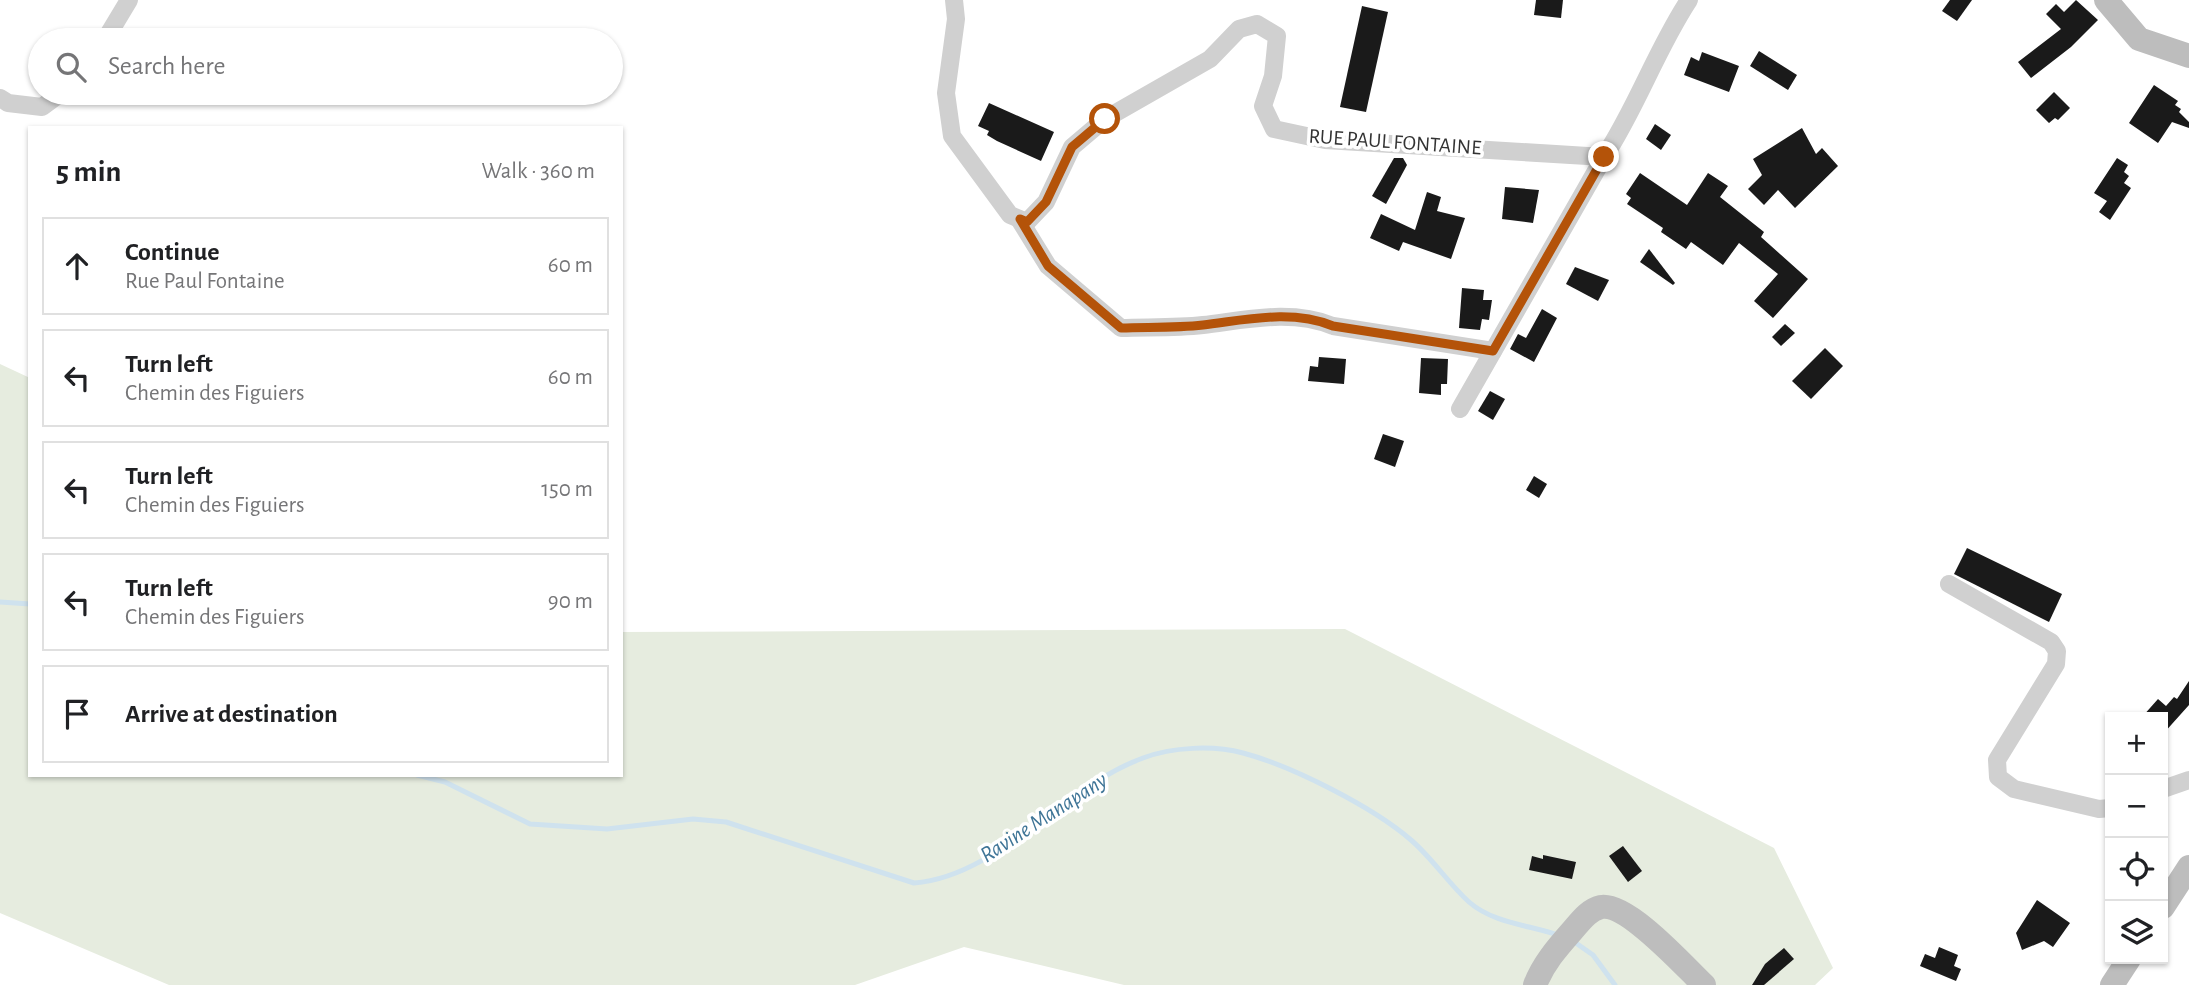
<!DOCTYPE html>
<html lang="en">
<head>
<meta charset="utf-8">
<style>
	:root { --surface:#fff; --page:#f6f6f6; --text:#202124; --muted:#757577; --line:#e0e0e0 }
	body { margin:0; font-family:"Alegreya Sans",sans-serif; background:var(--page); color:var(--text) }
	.controls { position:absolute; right:21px; bottom:21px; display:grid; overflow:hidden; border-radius:0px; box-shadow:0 2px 5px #0004 }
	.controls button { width:63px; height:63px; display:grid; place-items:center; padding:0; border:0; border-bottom:2px solid var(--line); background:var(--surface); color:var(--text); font:35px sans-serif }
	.stop { position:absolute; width:21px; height:21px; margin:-16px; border:5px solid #b45309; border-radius:50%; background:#fff }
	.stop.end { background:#b45309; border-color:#fff; box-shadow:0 2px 7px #0008 }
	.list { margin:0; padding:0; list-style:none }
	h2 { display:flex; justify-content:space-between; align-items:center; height:91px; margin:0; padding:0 28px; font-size:30px }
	h2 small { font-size:23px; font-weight:400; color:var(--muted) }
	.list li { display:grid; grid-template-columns:46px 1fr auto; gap:21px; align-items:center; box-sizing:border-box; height:98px; margin:0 14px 14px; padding:0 14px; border:2px solid var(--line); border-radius:0px }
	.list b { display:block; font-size:26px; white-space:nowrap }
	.list p { margin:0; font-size:23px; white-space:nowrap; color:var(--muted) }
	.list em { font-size:23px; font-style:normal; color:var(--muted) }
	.icon { flex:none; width:38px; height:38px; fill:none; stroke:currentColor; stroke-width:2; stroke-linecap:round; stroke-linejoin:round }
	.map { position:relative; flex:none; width:2189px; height:985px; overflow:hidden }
	.search { position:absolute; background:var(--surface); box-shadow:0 2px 5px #0004; left:28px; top:28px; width:595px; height:77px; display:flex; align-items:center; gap:18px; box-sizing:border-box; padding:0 24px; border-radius:38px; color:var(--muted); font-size:26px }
	.panel { position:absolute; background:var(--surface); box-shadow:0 2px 5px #0004; left:28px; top:126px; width:595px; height:651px; border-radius:0px }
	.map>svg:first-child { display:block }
</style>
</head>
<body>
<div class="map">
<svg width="2189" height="985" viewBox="0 0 2189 985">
	<rect width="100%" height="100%" fill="#fff"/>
	<!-- green -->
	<path fill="#e6ecdf" d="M0,364L30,378V775H621V632L1345,629L1774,848L1833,968L1815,985H1124L964,947L855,985H169L0,913Z"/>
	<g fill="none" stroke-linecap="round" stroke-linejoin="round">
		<!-- stream -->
		<g stroke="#cfe2ee" stroke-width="5">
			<path d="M0,602L30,604"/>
			<path d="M417,775L445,782L530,824L607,829L693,819L726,822L914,883C997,877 1065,786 1143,758C1172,747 1213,745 1243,753C1292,766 1373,807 1411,840C1433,859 1448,883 1469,902C1493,923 1529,925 1558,935"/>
			<path d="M1573,941L1593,955L1615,985"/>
		</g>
	</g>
	<!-- building -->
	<g fill="#1a1a1a">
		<path d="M1536,0H1563L1561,18L1534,15Z"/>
		<path d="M1950,0H1972L1957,21L1942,11Z"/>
		<path d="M2076,0L2098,20L2071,47L2031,78L2018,62L2061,29L2046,14L2056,4L2064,12Z"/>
		<path d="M1362,6L1388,12L1366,112L1340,107Z"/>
		<path d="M1759,51L1797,75L1788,90L1750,66Z"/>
		<path d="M1702,52L1739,66L1729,92L1684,75L1691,57L1699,61Z"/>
		<path d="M2154,85L2178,101L2175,105L2181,109L2179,112L2189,122V128L2172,122L2158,143L2129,123Z"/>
		<path d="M2054,92L2070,108L2058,120L2055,118L2049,123L2036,110Z"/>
		<path d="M989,103L1054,132L1041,161L997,141L987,135L989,131L978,126Z"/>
		<path d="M1655,124L1671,135L1661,150L1646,139Z"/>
		<path d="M1802,128L1816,154L1822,148L1838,166L1795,208L1778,190L1764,205L1748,189L1762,175L1753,159Z"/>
		<path d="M1394,158H1403L1407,165L1386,204L1372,196Z"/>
		<path d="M2117,158L2128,165L2124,172L2129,176L2124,183L2131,188L2110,220L2099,212L2107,201L2094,193Z"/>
		<path d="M1640,173L1687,205L1708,173L1728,186L1720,197L1764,232L1761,237L1808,279L1773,318L1754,301L1778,274L1739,243L1723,265L1691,242L1686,249L1661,232L1663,228L1627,204L1631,198L1626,194Z"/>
		<path d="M1505,187L1539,190L1533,223L1502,219Z"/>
		<path d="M1427,192L1441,197L1437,211L1465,218L1451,259L1403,242L1399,251L1370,238L1381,214L1415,230Z"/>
		<path d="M1649,249L1675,283L1673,285L1640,262Z"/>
		<path d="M1575,267L1609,280L1598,301L1566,284Z"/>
		<path d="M1462,288L1484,290L1483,300H1492L1489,320L1482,319L1480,330L1459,328Z"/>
		<path d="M1542,309L1557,318L1534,362L1510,349L1518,334L1526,338Z"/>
		<path d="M1785,324L1795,333L1781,346L1772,337Z"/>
		<path d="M1825,348L1843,366L1811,399L1792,381Z"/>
		<path d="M1319,357L1346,359L1344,384L1308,381L1310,366L1318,367Z"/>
		<path d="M1421,358L1448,359L1447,384H1441V395L1419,393Z"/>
		<path d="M1490,391L1505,399L1493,420L1478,411Z"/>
		<path d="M1383,434L1404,441L1395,467L1374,459Z"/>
		<path d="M1534,476L1547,484L1539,498L1526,490Z"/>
		<path d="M1967,548L2062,594L2049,622L1954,574Z"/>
		<path d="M2189,681V705L2163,734V717H2142L2158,699L2166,706L2174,697L2177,699Z"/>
		<path d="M1623,846L1642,871L1628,882L1609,856Z"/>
		<path d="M1543,855L1576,862L1572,879L1529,870L1532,856L1543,859Z"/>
		<path d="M2037,900L2070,923L2053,947L2044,941L2022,950L2016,933Z"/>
		<path d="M1939,947L1958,955L1954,966L1961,969L1956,981L1920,966L1925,954L1935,958Z"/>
		<path d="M1784,948L1794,959L1764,985H1752L1765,964Z"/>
	</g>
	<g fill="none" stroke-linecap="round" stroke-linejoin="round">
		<!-- minor -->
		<g stroke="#d0d0d0" stroke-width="18">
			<path d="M954,0L956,19L946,93L952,136L1010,215L1027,222L1046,202L1072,147L1105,119L1210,59L1239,29L1257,24L1277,36L1273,76L1263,106L1274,129L1325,140L1604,157C1637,107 1656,50 1689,0"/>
			<path d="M105,40L129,0"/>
			<path d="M0,98L8,103L42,107L61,93"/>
			<path d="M1019,219L1048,266L1121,328C1148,327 1176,328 1203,325C1246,320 1291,309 1333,326L1493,351"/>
			<path d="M1460,409L1604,157"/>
			<path d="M1949,584L2051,642L2057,651L2056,664L1997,760L1998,777L2014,789L2099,809L2110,808"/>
			<path d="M2163,789L2189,780"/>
		</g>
		<!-- secondary -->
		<g stroke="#bdbdbd" stroke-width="24">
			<path d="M2106,0L2139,39L2189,56"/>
			<path d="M2163,907L2189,867"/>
			<path d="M1535,985C1543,964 1557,948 1572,931C1580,922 1588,910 1601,907C1627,902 1685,967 1704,985"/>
			<path d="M2112,985L2129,959"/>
		</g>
	</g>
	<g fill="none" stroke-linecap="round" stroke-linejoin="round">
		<!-- route -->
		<path stroke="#b45309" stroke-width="9" d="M1105,119L1072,147L1046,202L1027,222L1020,219L1048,266L1121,328C1148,327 1176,328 1203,325C1246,320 1291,309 1333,326L1493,351L1604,157"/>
	</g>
	<g text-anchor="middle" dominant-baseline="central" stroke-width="7" stroke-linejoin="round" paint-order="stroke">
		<!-- street labels -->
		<g font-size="21" fill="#333" stroke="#fff">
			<text transform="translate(1395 142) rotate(4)">RUE PAUL FONTAINE</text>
		</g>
		<!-- water labels -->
		<g font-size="23" font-style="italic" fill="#3f7597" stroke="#fff">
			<text transform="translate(1044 818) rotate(-33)">Ravine Manapany</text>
		</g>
	</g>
</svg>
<div class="controls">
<button>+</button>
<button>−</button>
<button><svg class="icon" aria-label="locate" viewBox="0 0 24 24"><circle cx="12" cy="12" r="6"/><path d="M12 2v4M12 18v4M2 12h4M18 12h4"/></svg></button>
<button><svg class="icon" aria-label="layers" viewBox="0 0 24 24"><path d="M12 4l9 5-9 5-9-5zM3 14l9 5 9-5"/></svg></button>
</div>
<div class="stop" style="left:1105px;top:119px"></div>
<div class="stop end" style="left:1604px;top:157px"></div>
<div class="search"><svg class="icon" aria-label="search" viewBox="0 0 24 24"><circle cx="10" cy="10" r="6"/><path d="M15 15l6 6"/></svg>Search here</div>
<section class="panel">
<h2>5 min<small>Walk · 360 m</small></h2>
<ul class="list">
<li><svg class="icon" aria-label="ahead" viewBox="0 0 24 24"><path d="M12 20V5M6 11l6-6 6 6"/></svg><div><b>Continue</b><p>Rue Paul Fontaine</p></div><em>60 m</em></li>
<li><svg class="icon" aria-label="left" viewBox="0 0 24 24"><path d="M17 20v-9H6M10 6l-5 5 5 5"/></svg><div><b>Turn left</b><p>Chemin des Figuiers</p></div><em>60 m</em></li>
<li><svg class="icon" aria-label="left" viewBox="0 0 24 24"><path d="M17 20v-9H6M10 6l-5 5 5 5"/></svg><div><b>Turn left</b><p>Chemin des Figuiers</p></div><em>150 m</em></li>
<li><svg class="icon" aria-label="left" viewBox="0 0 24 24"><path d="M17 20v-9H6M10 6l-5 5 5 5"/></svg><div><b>Turn left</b><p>Chemin des Figuiers</p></div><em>90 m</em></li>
<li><svg class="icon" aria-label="arrive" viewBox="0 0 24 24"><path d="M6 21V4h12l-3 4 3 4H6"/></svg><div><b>Arrive at destination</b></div></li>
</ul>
</section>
</div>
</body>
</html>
